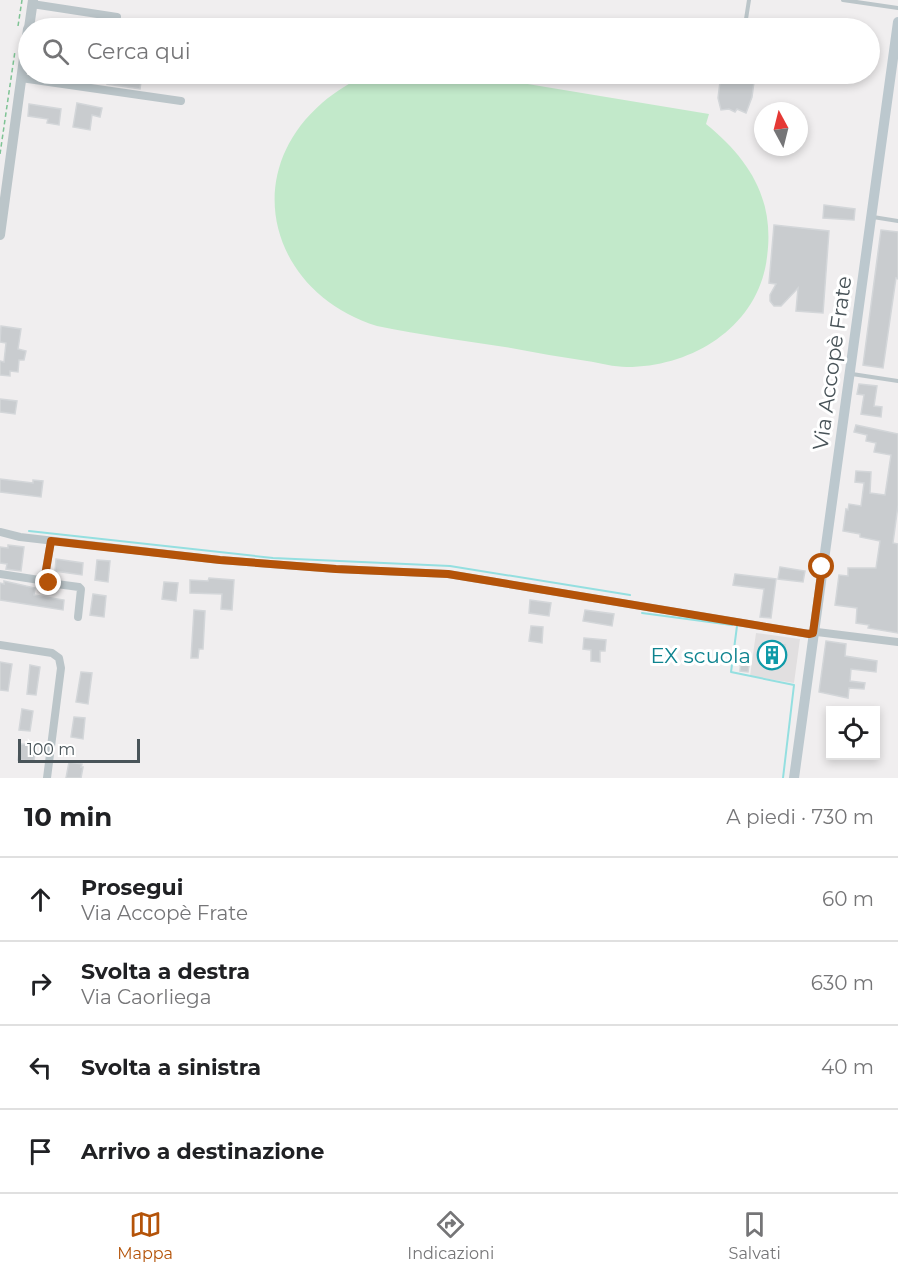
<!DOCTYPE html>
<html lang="it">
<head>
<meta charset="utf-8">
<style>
	:root { --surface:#fff; --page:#f2f2f2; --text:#202124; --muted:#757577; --line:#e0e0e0; --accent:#b45309 }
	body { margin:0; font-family:Montserrat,sans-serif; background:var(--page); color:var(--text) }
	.controls { position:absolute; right:18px; bottom:18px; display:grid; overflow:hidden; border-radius:0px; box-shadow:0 3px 9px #0003 }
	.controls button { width:54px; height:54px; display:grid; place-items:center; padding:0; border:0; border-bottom:2px solid var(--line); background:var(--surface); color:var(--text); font:30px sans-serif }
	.compass { position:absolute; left:754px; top:102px; width:54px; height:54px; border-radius:50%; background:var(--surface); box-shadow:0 3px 9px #0003; rotate:353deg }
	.scale { position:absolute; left:18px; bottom:15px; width:122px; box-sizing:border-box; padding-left:6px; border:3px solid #495459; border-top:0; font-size:16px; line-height:21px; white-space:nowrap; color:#495459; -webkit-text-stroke:4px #fff; paint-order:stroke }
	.stop { position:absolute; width:18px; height:18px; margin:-14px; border:4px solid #b45309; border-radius:50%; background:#fff }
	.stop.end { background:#b45309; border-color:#fff; box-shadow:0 2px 6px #0008 }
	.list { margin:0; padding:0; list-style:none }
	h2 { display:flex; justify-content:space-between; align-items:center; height:78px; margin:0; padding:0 24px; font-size:26px }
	h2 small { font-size:20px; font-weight:400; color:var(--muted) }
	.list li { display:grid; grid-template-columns:39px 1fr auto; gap:18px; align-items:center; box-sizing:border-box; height:84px; padding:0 24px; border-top:2px solid var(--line) }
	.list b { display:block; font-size:22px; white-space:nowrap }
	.list p { margin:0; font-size:20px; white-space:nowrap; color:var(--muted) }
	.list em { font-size:20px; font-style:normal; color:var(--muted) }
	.icon { flex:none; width:33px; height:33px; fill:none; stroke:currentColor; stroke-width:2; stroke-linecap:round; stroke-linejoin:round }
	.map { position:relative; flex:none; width:898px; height:778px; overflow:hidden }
	.search { position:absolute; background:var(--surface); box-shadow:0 3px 9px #0003; left:18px; right:18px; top:18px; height:66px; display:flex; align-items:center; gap:15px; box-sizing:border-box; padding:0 21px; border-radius:33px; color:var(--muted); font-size:22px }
	.sheet { height:414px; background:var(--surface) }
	nav { display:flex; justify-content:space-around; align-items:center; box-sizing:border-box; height:84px; border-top:2px solid var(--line); background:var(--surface); font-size:16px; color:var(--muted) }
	nav a { display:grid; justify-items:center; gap:3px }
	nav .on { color:var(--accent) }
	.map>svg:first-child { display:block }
</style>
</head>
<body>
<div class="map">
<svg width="898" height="778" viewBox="0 0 898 778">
	<rect width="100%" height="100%" fill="#f0eeef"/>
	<!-- education -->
	<path fill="#e1dfe0" d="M756,633L800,639L794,683L750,676Z"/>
	<!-- green -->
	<path fill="#c2e9ca" d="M369,74H467L709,114L706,124C749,159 775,199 767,257C759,326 693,367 627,367C614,367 600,363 587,361C562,357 536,353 511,348C466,341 421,335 377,326C273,294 237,177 322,103C336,91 352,81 369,74Z"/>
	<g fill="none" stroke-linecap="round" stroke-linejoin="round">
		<!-- stream -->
		<g stroke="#94dfe0" stroke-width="2">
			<path d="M29,531L273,558L450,566L630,595"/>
			<path d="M642,613L732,625"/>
			<path d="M737,626L731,672L794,685L783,778"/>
		</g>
	</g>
	<!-- building -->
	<g fill="#c9cccf" stroke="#d3d6d9" stroke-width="1.5">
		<path d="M108,74H142L140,89L107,84Z"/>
		<path d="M721,74H755L752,97L746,113L737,109L735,112L729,109L721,110L718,98Z"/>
		<path d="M77,103L102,108L100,117L92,115L90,130L73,127Z"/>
		<path d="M29,104L61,109L59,125L47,123L48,119L28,116Z"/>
		<path d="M824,205L855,209L854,220L823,218Z"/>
		<path d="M774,225L829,231L823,313L796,311L798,288L781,306H774L770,301V295L776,284L769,283Z"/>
		<path d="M881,230L898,232V279L896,278L883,368L863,365Z"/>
		<path d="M1,326L21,329L18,349L26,351L24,360H19L18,372L10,371V376L0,375V361L4,362L6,343L0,342Z"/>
		<path d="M859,384L877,386L874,406L882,407L881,417L861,414L864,395L857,394Z"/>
		<path d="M0,399L17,401L15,414L0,412Z"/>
		<path d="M856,425L898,434V505L893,543L898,544V633L868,628L869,625L856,623L857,608L835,605L839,575L848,576V568H876L880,541L860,537V534L843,531L846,509L848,510L849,504L861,506L864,483L855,482L856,471L871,472L870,493L885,495L891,455L874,452L876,443L866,441L867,435L854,432Z"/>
		<path d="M0,479L33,483V480L43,481L41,497L0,492Z"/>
		<path d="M8,545L24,547L21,571L6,569L7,564L0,563V547L8,548Z"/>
		<path d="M56,559L83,563L82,575L55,571Z"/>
		<path d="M97,560L110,561L108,582L95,580Z"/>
		<path d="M780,567L805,571L803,582L778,579Z"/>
		<path d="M735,574L776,579L771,618L760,617L764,589L733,585Z"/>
		<path d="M209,578L234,580L232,610L221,609L222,594L190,593V580L208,581Z"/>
		<path d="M4,581L35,588L34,595L64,600L63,610L0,600V583L4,584Z"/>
		<path d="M164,582L178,583L176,601L162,599Z"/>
		<path d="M93,594L106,596L104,617L90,615Z"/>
		<path d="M530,600L551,603L549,616L529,613Z"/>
		<path d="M194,610L205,611L203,649H199L198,658H191Z"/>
		<path d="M585,610L614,614L612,626L583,621Z"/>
		<path d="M531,626L543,627L542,643L529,641Z"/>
		<path d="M584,638L606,640L605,651H600V662L591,661V650L583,649Z"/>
		<path d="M826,641L846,644L845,656L877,661L876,672L851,669L850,681L865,683L864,689L849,688L848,698L819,692Z"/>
		<path d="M774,644L785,645L782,663L759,660L761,648L774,649Z"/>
		<path d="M740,650L747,651V658L750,659L748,672L740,671L741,659L739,658Z"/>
		<path d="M0,662L12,664L8,691L0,690Z"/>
		<path d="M30,665L40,667L36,695L27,694Z"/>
		<path d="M81,672L92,673L88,704L76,702Z"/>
		<path d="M22,709L33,711L30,731L19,730Z"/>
		<path d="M74,717L85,718L83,739L71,737Z"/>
		<path d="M20,744L36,745L34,761L18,760Z"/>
		<path d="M69,762L82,764L81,767H83L81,778H66Z"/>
	</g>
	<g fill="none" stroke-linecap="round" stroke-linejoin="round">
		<!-- path -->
		<g stroke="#7ec394" stroke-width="1.5" stroke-dasharray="4.5 3" stroke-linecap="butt">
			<path d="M18,26L22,0"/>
			<path d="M0,154L15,51"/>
		</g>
		<!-- service -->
		<g stroke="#bbc5c9" stroke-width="4">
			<path d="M843,0L898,8"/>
			<path d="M746,19L749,0"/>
			<path d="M873,217L898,221"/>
			<path d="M852,374L898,381"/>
		</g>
		<!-- minor -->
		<g stroke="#bbc5c9" stroke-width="8">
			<path d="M32,4L117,17"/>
			<path d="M21,78L181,101"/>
			<path d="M0,532L20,537L220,560L336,569L448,574L809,634L817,632L898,642"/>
			<path d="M51,541L45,576L49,583L79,587L81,589L78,617"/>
			<path d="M0,574L46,581"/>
			<path d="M0,645L52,653L59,658L61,668L47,778"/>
		</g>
		<!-- tertiary -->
		<g stroke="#bbc5c9" stroke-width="10">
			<path d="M29,28L33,0"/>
			<path d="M0,235L28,29"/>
		</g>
		<!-- secondary -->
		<path stroke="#bcc8ce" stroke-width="10" d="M794,778L898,22"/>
	</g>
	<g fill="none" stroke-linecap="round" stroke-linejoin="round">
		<!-- route -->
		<path stroke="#b45309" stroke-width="8" d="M49,583L45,576L51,541L220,560L336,569L448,574L809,634L813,633L822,567"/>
	</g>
	<!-- icons -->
	<defs>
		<g id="building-ring" transform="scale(1.5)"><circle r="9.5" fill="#fff" stroke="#0f9aa8" stroke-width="1.5"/><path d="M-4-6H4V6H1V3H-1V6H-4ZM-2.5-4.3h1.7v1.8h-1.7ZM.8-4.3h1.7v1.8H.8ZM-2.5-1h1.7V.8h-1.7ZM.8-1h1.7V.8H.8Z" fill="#0f9aa8"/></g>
	</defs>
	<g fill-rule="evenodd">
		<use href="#building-ring" x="772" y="655"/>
	</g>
	<g text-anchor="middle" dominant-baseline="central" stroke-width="6" stroke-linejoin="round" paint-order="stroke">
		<!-- street labels -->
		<g font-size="21" fill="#495459" stroke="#fff">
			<text transform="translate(832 363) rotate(-82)">Via Accopè Frate</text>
		</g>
		<!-- culture labels -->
		<g font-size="21" fill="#0d838f" stroke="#fff" text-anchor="end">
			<text x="751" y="655">EX scuola</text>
		</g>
	</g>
</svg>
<div class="controls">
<button><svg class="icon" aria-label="locate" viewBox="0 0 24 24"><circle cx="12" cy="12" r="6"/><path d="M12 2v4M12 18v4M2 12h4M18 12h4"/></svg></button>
</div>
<svg class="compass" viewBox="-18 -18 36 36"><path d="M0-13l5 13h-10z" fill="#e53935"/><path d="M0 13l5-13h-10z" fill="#757577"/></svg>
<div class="scale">100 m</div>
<div class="stop" style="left:822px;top:567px"></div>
<div class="stop end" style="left:49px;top:583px"></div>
<div class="search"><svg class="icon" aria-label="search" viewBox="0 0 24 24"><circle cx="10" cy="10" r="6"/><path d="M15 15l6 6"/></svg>Cerca qui</div>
</div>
<section class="sheet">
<h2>10 min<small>A piedi · 730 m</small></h2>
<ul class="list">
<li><svg class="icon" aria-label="ahead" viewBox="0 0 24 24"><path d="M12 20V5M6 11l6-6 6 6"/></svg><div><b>Prosegui</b><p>Via Accopè Frate</p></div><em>60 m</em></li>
<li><svg class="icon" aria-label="right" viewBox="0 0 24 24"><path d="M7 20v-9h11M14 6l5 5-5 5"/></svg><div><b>Svolta a destra</b><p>Via Caorliega</p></div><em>630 m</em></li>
<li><svg class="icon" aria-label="left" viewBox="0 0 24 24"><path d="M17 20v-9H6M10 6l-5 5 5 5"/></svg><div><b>Svolta a sinistra</b></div><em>40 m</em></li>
<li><svg class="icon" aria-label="arrive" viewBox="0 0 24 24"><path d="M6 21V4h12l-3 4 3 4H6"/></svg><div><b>Arrivo a destinazione</b></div></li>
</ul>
</section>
<nav>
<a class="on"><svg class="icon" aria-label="map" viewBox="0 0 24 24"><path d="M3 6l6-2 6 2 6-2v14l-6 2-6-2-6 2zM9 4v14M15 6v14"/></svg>Mappa</a>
<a><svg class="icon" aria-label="directions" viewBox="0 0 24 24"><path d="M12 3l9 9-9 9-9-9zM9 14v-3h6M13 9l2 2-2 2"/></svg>Indicazioni</a>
<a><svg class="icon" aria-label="saved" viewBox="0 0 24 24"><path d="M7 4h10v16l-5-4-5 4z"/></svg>Salvati</a>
</nav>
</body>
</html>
